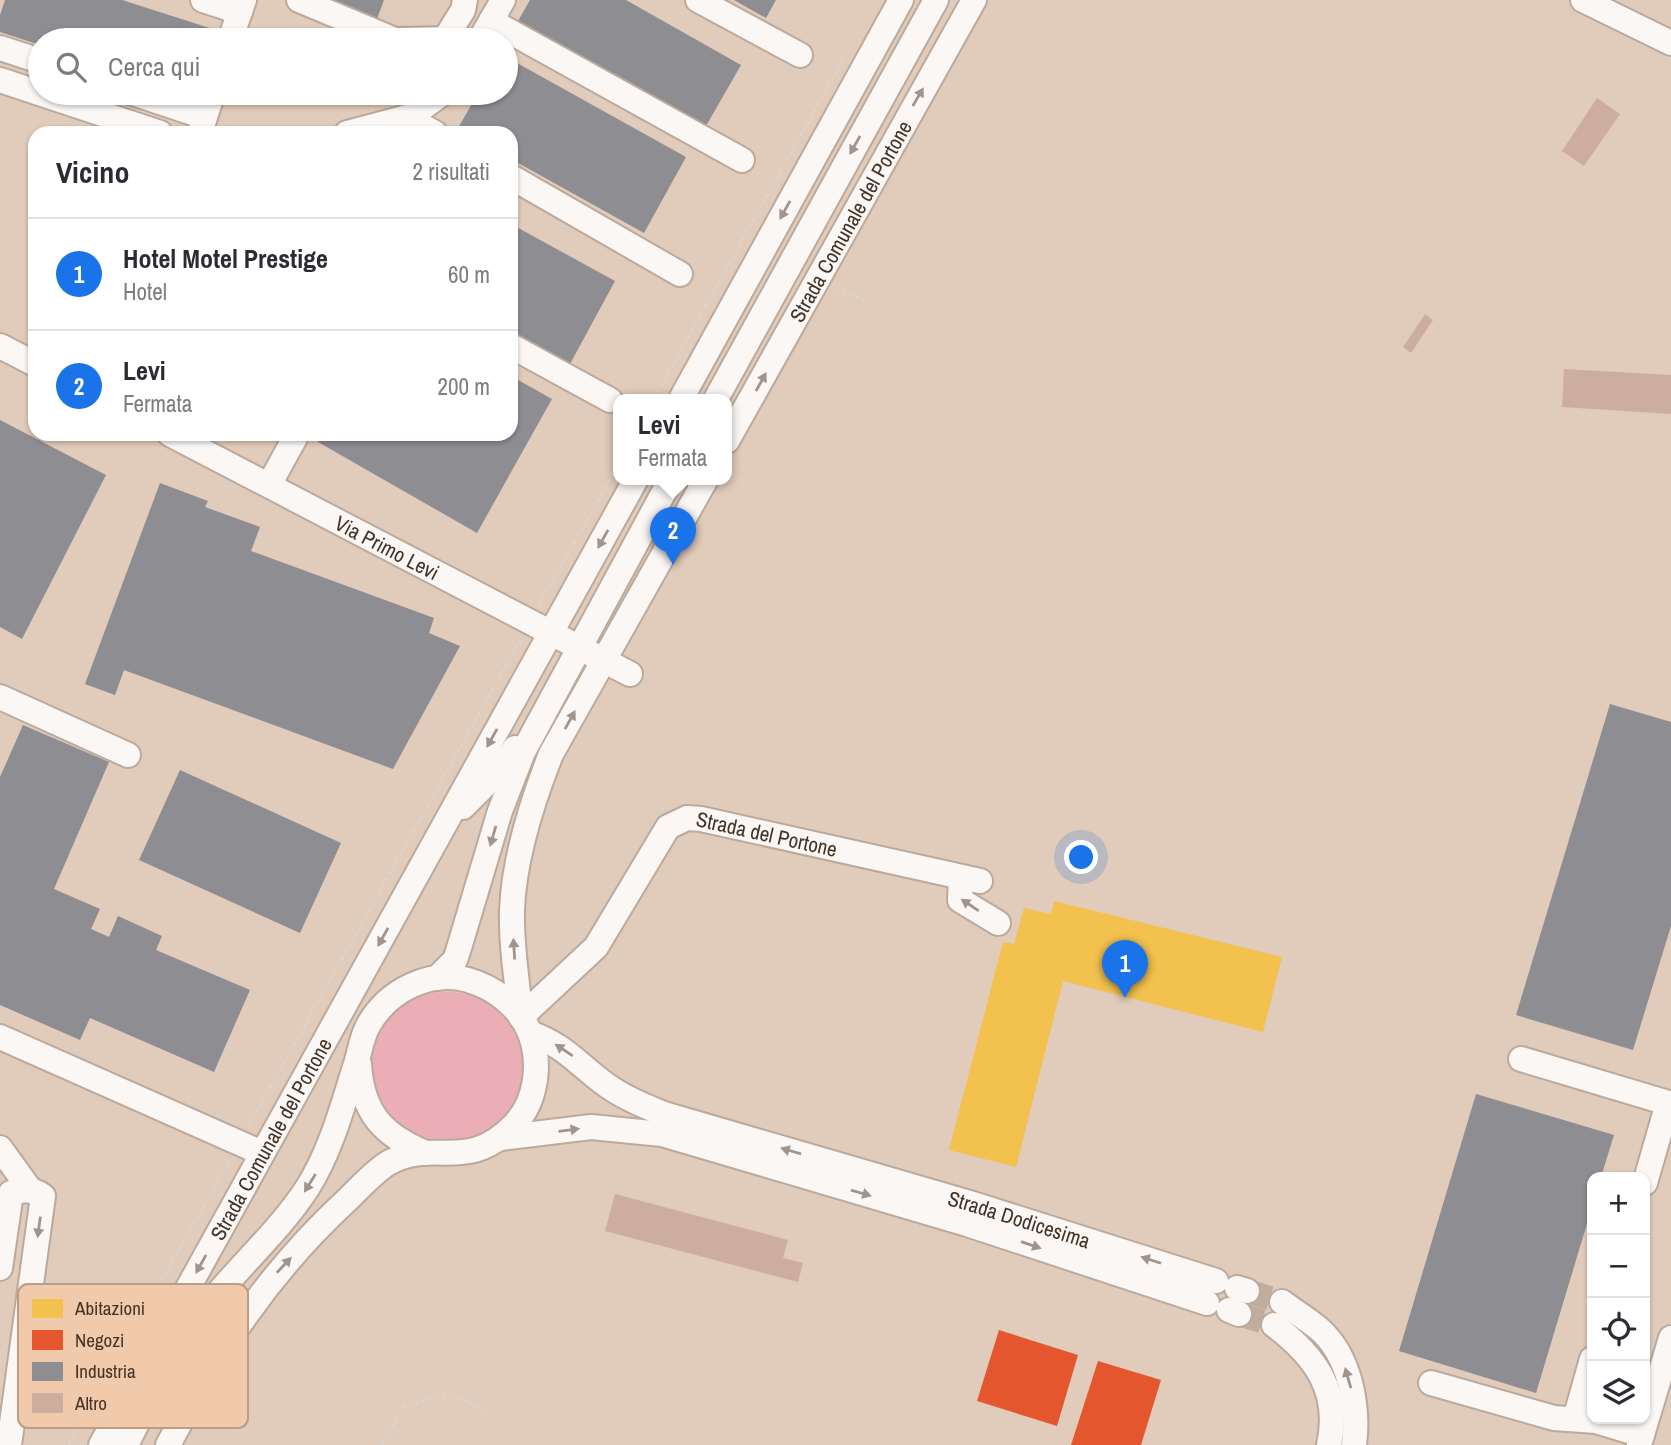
<!DOCTYPE html>
<html lang="it">
<head>
<meta charset="utf-8">
<style>
	:root { --surface:#fff; --page:#f7f7f7; --text:#2b2b33; --muted:#7c7c81; --line:#e1e1e2; --accent:#1a73e8 }
	body { margin:0; font-family:"Archivo Narrow",sans-serif; background:var(--page); color:var(--text) }
	.controls { position:absolute; right:21px; bottom:21px; display:grid; overflow:hidden; border-radius:14px; box-shadow:0 2px 5px #0004 }
	.controls button { width:63px; height:63px; display:grid; place-items:center; padding:0; border:0; border-bottom:2px solid var(--line); background:var(--surface); color:var(--text); font:35px sans-serif }
	.you { position:absolute; left:1082px; top:858px; width:24px; height:24px; margin:-18px; border:5px solid #fff; border-radius:50%; background:#1a73e8; box-shadow:0 0 0 10px #1a73e833 }
	.badge { display:grid; place-items:center; width:46px; height:46px; border-radius:50%; background:var(--accent); color:#fff; font-size:23px; font-weight:700 }
	.pin { position:absolute; translate:-50% -58px; filter:drop-shadow(0 2px 4px #0008) }
	.pin::after { content:''; position:absolute; top:37px; width:24px; height:21px; background:inherit; clip-path:polygon(0 0,100% 0,50% 100%) }
	.popup { position:absolute; left:613px; top:394px; width:119px; height:91px; box-sizing:border-box; display:grid; place-content:center; border-radius:14px; background:var(--surface); filter:drop-shadow(0 2px 5px #0005); font-size:23px; white-space:nowrap; color:var(--muted) }
	.popup b { font-size:26px; color:var(--text) }
	.popup::after { content:''; position:absolute; left:50%; top:100%; margin-left:-14px; border:14px solid transparent; border-top-color:var(--surface) }
	.list { margin:0; padding:0; list-style:none }
	h2 { display:flex; justify-content:space-between; align-items:center; height:91px; margin:0; padding:0 28px; font-size:30px }
	h2 small { font-size:23px; font-weight:400; color:var(--muted) }
	.list li { display:grid; grid-template-columns:46px 1fr auto; gap:21px; align-items:center; box-sizing:border-box; height:112px; padding:0 28px; border-top:2px solid var(--line) }
	.list b { display:block; font-size:26px; white-space:nowrap }
	.list p { margin:0; font-size:23px; white-space:nowrap; color:var(--muted) }
	.list em { font-size:23px; font-style:normal; color:var(--muted) }
	.icon { flex:none; width:38px; height:38px; fill:none; stroke:currentColor; stroke-width:2; stroke-linecap:round; stroke-linejoin:round }
	.map { position:relative; flex:none; width:1671px; height:1445px; overflow:hidden }
	.search { position:absolute; background:var(--surface); box-shadow:0 2px 5px #0004; left:28px; top:28px; width:490px; height:77px; display:flex; align-items:center; gap:18px; box-sizing:border-box; padding:0 24px; border-radius:38px; color:var(--muted); font-size:26px }
	.panel { position:absolute; background:var(--surface); box-shadow:0 2px 5px #0004; left:28px; top:126px; width:490px; height:315px; border-radius:21px }
	.map>svg:first-child { display:block }
</style>
</head>
<body>
<div class="map">
<svg width="1671" height="1445" viewBox="0 0 1671 1445">
	<rect width="100%" height="100%" fill="#e1cbba"/>
	<!-- green -->
	<circle fill="#ebaeb6" cx="447" cy="1068" r="76"/>
	<!-- homes -->
	<path fill="#f2c14e" d="M1054,901L1282,957L1263,1032L1063,981L1016,1167L949,1150L1003,942L1014,944L1024,908L1051,914Z"/>
	<!-- shops -->
	<g fill="#e4572e">
		<path d="M999,1330L1078,1355L1057,1426L977,1401Z"/>
		<path d="M1098,1361L1161,1380L1141,1445H1071Z"/>
	</g>
	<!-- industry -->
	<g fill="#8d8d92">
		<path d="M5,0H122L219,31L216,40H40V45L0,32V15Z"/>
		<path d="M318,0H384L377,19Z"/>
		<path d="M530,0H626L741,65L706,126L518,21Z"/>
		<path d="M734,0H776L766,18Z"/>
		<path d="M506,57L686,157L644,233L511,159V133H464L457,130L478,93H506Z"/>
		<path d="M511,224L615,281L570,364L511,332Z"/>
		<path d="M511,376L552,399L477,533L318,442L322,434H511Z"/>
		<path d="M0,420L106,475L22,639L0,627Z"/>
		<path d="M160,483L208,501L205,507L260,527L251,551L434,618L429,633L460,646L393,769L124,670L115,695L85,684Z"/>
		<path d="M1610,704L1671,722V926L1633,1050L1516,1015Z"/>
		<path d="M23,725L109,762L54,889L100,909L91,929L109,937L118,916L162,936L156,950L250,990L214,1072L90,1018L80,1040L0,1005V777Z"/>
		<path d="M180,770L341,843L300,933L139,860Z"/>
		<path d="M1476,1094L1614,1135L1601,1177H1592V1207L1536,1393L1399,1351Z"/>
	</g>
	<!-- building -->
	<g fill="#cdad9e">
		<path d="M1597,98L1620,114L1584,166L1562,151Z"/>
		<path d="M1425,314L1433,320L1411,353L1403,347Z"/>
		<path d="M1564,369L1671,375V414L1562,407Z"/>
		<path d="M615,1194L788,1240L783,1258L803,1263L798,1282L605,1231Z"/>
	</g>
	<g fill="none" stroke-linecap="round" stroke-linejoin="round">
		<!-- minor-tunnel -->
		<g stroke="#c1ad9d" stroke-width="24" stroke-dasharray="24 12" stroke-linecap="butt">
			<path d="M1247,1291L1282,1302"/>
			<path d="M1239,1314L1274,1325"/>
		</g>
		<!-- minor casing -->
		<g stroke="#bbaa9c" stroke-width="28">
			<g id="minor">
				<path d="M203,0L240,12"/>
				<path d="M299,0L395,40"/>
				<path d="M698,0L800,55"/>
				<path d="M1583,0L1671,43"/>
				<path d="M491,21L742,160"/>
				<path d="M230,40L244,0"/>
				<path d="M400,40L445,39L463,10L465,0"/>
				<path d="M480,40L503,0"/>
				<path d="M0,48L40,61"/>
				<path d="M0,80L160,133"/>
				<path d="M133,93L205,117"/>
				<path d="M406,117L435,133"/>
				<path d="M200,132L213,93"/>
				<path d="M347,133L411,116L443,93"/>
				<path d="M511,177L680,274"/>
				<path d="M0,346L35,364"/>
				<path d="M511,346L610,400"/>
				<path d="M681,399L901,0"/>
				<path d="M716,399L936,0"/>
				<path id="s1" d="M170,434L630,674"/>
				<path id="s2" d="M727,441L974,0"/>
				<path d="M269,485L297,434"/>
				<path d="M0,697L128,755"/>
				<path d="M463,807L498,772L515,748"/>
				<path d="M961,877L960,900L998,923"/>
				<path d="M437,978L455,960L459,948L500,811L523,752L671,479"/>
				<path d="M521,1017C517,982 511,945 512,910C514,857 532,802 551,754L706,479"/>
				<path id="s3" d="M521,1017L596,947L668,827L687,818L701,819L980,881"/>
				<path id="s4" d="M530,1033C563,1045 575,1061 601,1081C620,1096 642,1105 664,1114L973,1204L1216,1281"/>
				<path d="M0,1037L262,1153"/>
				<path d="M1521,1059L1668,1103L1645,1183"/>
				<path d="M359,1064C362,1112 382,1135 426,1153"/>
				<path d="M501,1138L591,1127L662,1134L967,1224L1207,1303"/>
				<path d="M0,1148L31,1191"/>
				<path d="M0,1268L11,1193C23,1190 33,1188 43,1196L9,1445"/>
				<path d="M1237,1288L1247,1291"/>
				<path d="M1282,1302C1294,1311 1307,1319 1318,1328C1350,1355 1359,1406 1354,1445"/>
				<path d="M1229,1310L1239,1314"/>
				<path d="M1274,1325C1315,1356 1341,1391 1329,1445"/>
				<path d="M1431,1383L1554,1418L1596,1421L1642,1435"/>
				<path d="M1575,1419L1592,1359"/>
				<path id="s5" d="M101,1445L636,479"/>
				<path d="M126,1445C150,1398 171,1352 203,1311C236,1269 279,1232 308,1187C331,1150 342,1108 355,1067C360,1053 361,1037 369,1024C388,991 430,969 468,980C495,988 519,1006 530,1033C541,1062 537,1100 515,1124C467,1174 436,1138 390,1162C374,1171 360,1188 346,1201C266,1275 219,1350 168,1445"/>
				<path d="M1639,1445L1671,1338"/>
			</g>
		</g>
		<!-- path -->
		<g stroke="#dbd4ce" stroke-width="2.5" stroke-dasharray="3.5 3.5" stroke-linecap="butt">
			<path d="M836,290L867,301"/>
			<path d="M654,399L843,59"/>
			<path d="M539,605L619,463"/>
			<path d="M249,1125L521,639"/>
			<path d="M69,1445L229,1161"/>
			<path d="M382,1445L403,1407C439,1397 453,1387 485,1413"/>
		</g>
		<!-- minor -->
		<use href="#minor" stroke="#faf7f5" stroke-width="24"/>
	</g>
	<!-- one-way arrows -->
	<defs><path id="oneway-solid" d="M-6-.8H1V-3.2L6.5 0L1 3.2V.8H-6Z" transform="scale(1.75)"/></defs>
	<g fill="#9e958e">
		<use href="#oneway-solid" transform="translate(918 97) rotate(-60)"/>
		<use href="#oneway-solid" transform="translate(855 145) rotate(119)"/>
		<use href="#oneway-solid" transform="translate(785 210) rotate(119)"/>
		<use href="#oneway-solid" transform="translate(761 382) rotate(-61)"/>
		<use href="#oneway-solid" transform="translate(603 539) rotate(119)"/>
		<use href="#oneway-solid" transform="translate(570 720) rotate(-61)"/>
		<use href="#oneway-solid" transform="translate(492 738) rotate(119)"/>
		<use href="#oneway-solid" transform="translate(493 836) rotate(106)"/>
		<use href="#oneway-solid" transform="translate(970 905) rotate(-146)"/>
		<use href="#oneway-solid" transform="translate(383 937) rotate(119)"/>
		<use href="#oneway-solid" transform="translate(514 949) rotate(-94)"/>
		<use href="#oneway-solid" transform="translate(564 1050) rotate(-146)"/>
		<use href="#oneway-solid" transform="translate(569 1130) rotate(-7)"/>
		<use href="#oneway-solid" transform="translate(791 1151) rotate(-164)"/>
		<use href="#oneway-solid" transform="translate(310 1183) rotate(122)"/>
		<use href="#oneway-solid" transform="translate(861 1193) rotate(16)"/>
		<use href="#oneway-solid" transform="translate(39 1227) rotate(98)"/>
		<use href="#oneway-solid" transform="translate(1031 1245) rotate(19)"/>
		<use href="#oneway-solid" transform="translate(1151 1260) rotate(-162)"/>
		<use href="#oneway-solid" transform="translate(201 1264) rotate(119)"/>
		<use href="#oneway-solid" transform="translate(284 1265) rotate(-47)"/>
		<use href="#oneway-solid" transform="translate(1348 1378) rotate(-106)"/>
	</g>
	<g text-anchor="middle" dominant-baseline="central" stroke-width="7" stroke-linejoin="round" paint-order="stroke">
		<!-- street labels -->
		<g font-size="21" fill="#433327" stroke="#f0caab">
			<text stroke="none"><textPath href="#s2" startOffset="252">Strada Comunale del Portone</textPath></text>
			<text stroke="none"><textPath href="#s1" startOffset="245">Via Primo Levi</textPath></text>
			<text stroke="none"><textPath href="#s3" startOffset="345">Strada del Portone</textPath></text>
			<text stroke="none"><textPath href="#s5" startOffset="350">Strada Comunale del Portone</textPath></text>
			<text stroke="none"><textPath href="#s4" startOffset="528">Strada Dodicesima</textPath></text>
		</g>
	</g>
	<!-- legend -->
	<rect x="18" y="1284" width="230" height="144" rx="10" fill="#f0caab" stroke="#bc9d83" stroke-width="2"/>
	<rect x="32" y="1299" width="31" height="19" fill="#f2c14e"/>
	<rect x="32" y="1330" width="31" height="20" fill="#e4572e"/>
	<rect x="32" y="1362" width="31" height="19" fill="#8d8d92"/>
	<rect x="32" y="1393" width="31" height="20" fill="#cdad9e"/>
	<g font-size="19" fill="#433327">
		<text x="75" y="1315">Abitazioni</text>
		<text x="75" y="1347">Negozi</text>
		<text x="75" y="1378">Industria</text>
		<text x="75" y="1410">Altro</text>
	</g>
</svg>
<div class="controls">
<button>+</button>
<button>−</button>
<button><svg class="icon" aria-label="locate" viewBox="0 0 24 24"><circle cx="12" cy="12" r="6"/><path d="M12 2v4M12 18v4M2 12h4M18 12h4"/></svg></button>
<button><svg class="icon" aria-label="layers" viewBox="0 0 24 24"><path d="M12 4l9 5-9 5-9-5zM3 14l9 5 9-5"/></svg></button>
</div>
<div class="you"></div>
<div class="pin badge" style="left:1125px;top:998px">1</div>
<div class="pin badge" style="left:673px;top:565px">2</div>
<div class="popup"><b>Levi</b>Fermata</div>
<div class="search"><svg class="icon" aria-label="search" viewBox="0 0 24 24"><circle cx="10" cy="10" r="6"/><path d="M15 15l6 6"/></svg>Cerca qui</div>
<section class="panel">
<h2>Vicino<small>2 risultati</small></h2>
<ul class="list">
<li><span class="badge">1</span><div><b>Hotel Motel Prestige</b><p>Hotel</p></div><em>60 m</em></li>
<li><span class="badge">2</span><div><b>Levi</b><p>Fermata</p></div><em>200 m</em></li>
</ul>
</section>
</div>
</body>
</html>
